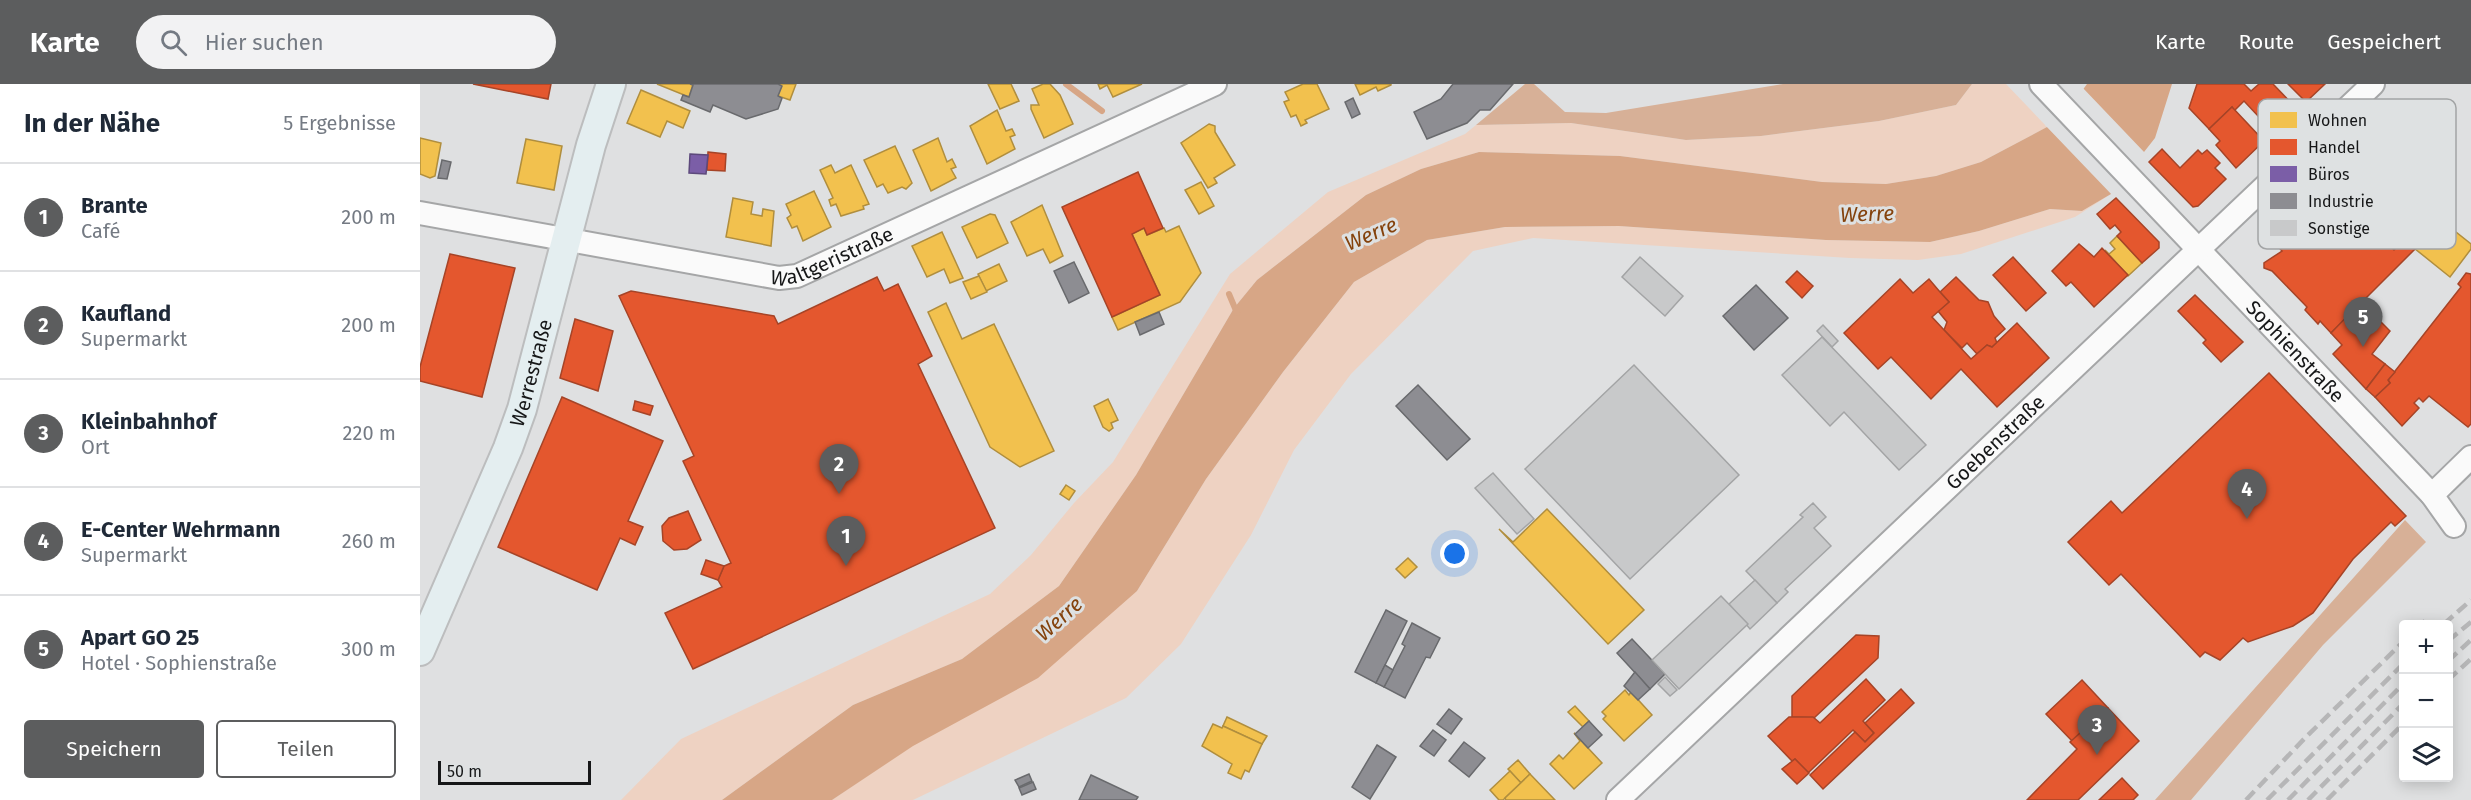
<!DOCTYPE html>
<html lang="de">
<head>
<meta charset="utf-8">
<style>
	:root { --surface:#fff; --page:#f2f2f3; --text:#1f2937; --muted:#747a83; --line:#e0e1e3; --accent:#5c5d5e }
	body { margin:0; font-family:"Fira Sans",sans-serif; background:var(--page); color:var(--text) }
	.controls { position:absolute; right:18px; bottom:18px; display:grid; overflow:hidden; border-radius:6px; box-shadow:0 3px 15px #0003 }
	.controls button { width:54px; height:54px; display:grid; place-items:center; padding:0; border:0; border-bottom:2px solid var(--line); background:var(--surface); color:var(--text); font:30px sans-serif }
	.scale { position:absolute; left:18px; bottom:15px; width:153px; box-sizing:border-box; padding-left:6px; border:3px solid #161718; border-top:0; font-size:16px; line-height:21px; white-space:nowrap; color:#161718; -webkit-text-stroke:4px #dee1e2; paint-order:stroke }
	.you { position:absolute; left:1035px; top:470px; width:21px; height:21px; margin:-15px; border:4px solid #fff; border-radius:50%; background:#1a73e8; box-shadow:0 0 0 9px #1a73e833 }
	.badge { display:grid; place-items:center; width:39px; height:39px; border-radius:50%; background:var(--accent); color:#fff; font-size:20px; font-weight:700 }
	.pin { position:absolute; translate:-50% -50px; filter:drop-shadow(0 2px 3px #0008) }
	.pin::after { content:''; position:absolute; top:32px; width:21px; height:18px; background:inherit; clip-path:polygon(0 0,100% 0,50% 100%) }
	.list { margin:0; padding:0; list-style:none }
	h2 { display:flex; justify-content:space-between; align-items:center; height:78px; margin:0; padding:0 24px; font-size:26px }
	h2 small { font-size:20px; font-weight:400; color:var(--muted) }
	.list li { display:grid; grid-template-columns:39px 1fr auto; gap:18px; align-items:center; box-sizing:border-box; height:108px; padding:0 24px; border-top:2px solid var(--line) }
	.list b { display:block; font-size:22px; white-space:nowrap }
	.list p { margin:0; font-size:20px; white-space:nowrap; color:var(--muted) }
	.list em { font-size:20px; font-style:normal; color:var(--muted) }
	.actions { display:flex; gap:12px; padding:18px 24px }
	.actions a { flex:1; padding:14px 0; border:2px solid var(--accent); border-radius:6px; text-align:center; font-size:21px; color:var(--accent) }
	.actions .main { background:var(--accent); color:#fff }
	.icon { flex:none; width:33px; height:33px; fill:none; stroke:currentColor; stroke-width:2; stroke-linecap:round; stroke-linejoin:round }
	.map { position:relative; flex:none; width:2051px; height:716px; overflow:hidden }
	header { display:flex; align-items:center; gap:36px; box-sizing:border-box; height:84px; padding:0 30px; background:var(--accent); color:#fff }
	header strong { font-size:28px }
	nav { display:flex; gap:33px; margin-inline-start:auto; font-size:21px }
	.search { width:420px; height:54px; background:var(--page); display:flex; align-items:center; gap:15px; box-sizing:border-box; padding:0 21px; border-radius:33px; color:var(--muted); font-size:22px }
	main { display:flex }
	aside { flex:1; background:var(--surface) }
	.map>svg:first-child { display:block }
</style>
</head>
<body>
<header>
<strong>Karte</strong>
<div class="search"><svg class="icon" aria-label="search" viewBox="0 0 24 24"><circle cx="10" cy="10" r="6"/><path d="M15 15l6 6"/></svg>Hier suchen</div>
<nav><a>Karte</a><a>Route</a><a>Gespeichert</a></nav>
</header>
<main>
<aside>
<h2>In der Nähe<small>5 Ergebnisse</small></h2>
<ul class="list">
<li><span class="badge">1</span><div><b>Brante</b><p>Café</p></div><em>200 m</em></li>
<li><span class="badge">2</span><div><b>Kaufland</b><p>Supermarkt</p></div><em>200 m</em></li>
<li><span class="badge">3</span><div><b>Kleinbahnhof</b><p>Ort</p></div><em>220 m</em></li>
<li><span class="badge">4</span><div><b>E-Center Wehrmann</b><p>Supermarkt</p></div><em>260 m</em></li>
<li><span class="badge">5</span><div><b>Apart GO 25</b><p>Hotel · Sophienstraße</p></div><em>300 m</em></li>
</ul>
<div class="actions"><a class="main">Speichern</a><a>Teilen</a></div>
</aside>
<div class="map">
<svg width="2051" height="716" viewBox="0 0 2051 716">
	<rect width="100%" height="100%" fill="#dfe0e1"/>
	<!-- green -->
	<g fill="#eed2c2">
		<path d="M1552,0H1586L1627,43L1561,78L1516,92L1466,100L1402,98L1200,72L1059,68L1001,85L946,111L837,196L814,224L716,391L639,502L542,575L433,621L302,716H201L261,655L570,510L611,471L654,419L693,378L810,190L908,108L1045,50L1056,41L1151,39L1266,56L1341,52L1459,37L1536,21Z"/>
		<path d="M1691,110L1655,133L1541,170L1498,176L1430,174L1113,154L1053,167L931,290L874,366L831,451L761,560L706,614L493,716H412L717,507L786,395L863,288L934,198L1007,156L1085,143L1199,142L1406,156L1510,158L1559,147L1630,125L1662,127Z"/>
	</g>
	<!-- forest -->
	<g fill="#d7b097">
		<path d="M1105,0H1114L1145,28L1186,29L1363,0H1552L1536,21L1459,37L1341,52L1266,56L1151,39L1056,41Z"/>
		<path d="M1985,436L2006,458L1903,561L1771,716H1735Z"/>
	</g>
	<!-- water -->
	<path fill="#d7a686" d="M1667,0H1752L1735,54L1691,110L1662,127L1630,125L1559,147L1510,158L1406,156L1199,142L1085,143L1007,156L934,198L863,288L786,395L717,507L618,594L493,662L412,716H302L433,621L542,575L639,502L716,391L814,224L837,196L946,111L1001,85L1059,68L1200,72L1402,98L1466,100L1516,92L1561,78L1627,43L1651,22Z"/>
	<!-- pier -->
	<path fill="#dfe0e1" d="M1662,3L1725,69L1693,112L1625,41L1649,20Z"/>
	<!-- homes -->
	<g fill="#f2c14e" stroke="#b08e3e" stroke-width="1.5">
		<path d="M237,0H270L273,1L269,13Z"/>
		<path d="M376,0L370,16L358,12L360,0Z"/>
		<path d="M568,0H591L599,17L580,25Z"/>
		<path d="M623,0H630L640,11L653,40L624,54L611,25V21H619L612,5Z"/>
		<path d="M678,0H722L693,13L687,1L680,5Z"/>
		<path d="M883,0H897L909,25L885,36L887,39L881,42L876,31L871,33L864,18L869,16L865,8Z"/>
		<path d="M935,0H971V1L958,7L956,3L940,11Z"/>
		<path d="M221,6L270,27L263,44L247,37L240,53L207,39Z"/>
		<path d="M577,26L586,47L592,45L595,51L590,53L595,65L567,80L550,42Z"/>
		<path d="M789,40L795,42V48L815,81L794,94L797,99L788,104L761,59Z"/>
		<path d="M0,54L21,59L15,92L10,94L0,90Z"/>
		<path d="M518,54L527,78L532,75L536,83L531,85L536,94L511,107L493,66Z"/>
		<path d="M106,55L142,62L134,106L97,99Z"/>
		<path d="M475,62L492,99L486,105L482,103L468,109L463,100L457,103L444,76Z"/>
		<path d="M411,81L415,89L431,81L449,120L443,122L444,125L421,132L416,120L411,122L409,116L413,114L400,86Z"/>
		<path d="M781,98L794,122L779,130L765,106Z"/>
		<path d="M394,107L411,143L383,157L377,142L372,144L367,134L371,131L366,120Z"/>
		<path d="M313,114L333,118L331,130L342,132L343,125L354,127L351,162L306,153Z"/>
		<path d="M622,121L643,172L630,179L623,165L607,172L591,138Z"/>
		<path d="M2007,125L2051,160V165L2030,193L1984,156Z"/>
		<path d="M570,130L575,131L588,159L557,174L542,143Z"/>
		<path d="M759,142L781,189L760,218L698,246L692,233L740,211L712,150L724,144L727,151L744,144L746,148Z"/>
		<path d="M522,148L543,194L530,199L524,185L507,193L492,162Z"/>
		<path d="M1697,152L1722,179L1708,192L1685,166L1689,170L1695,165L1690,159Z"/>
		<path d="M579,180L587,197L566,207L558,190Z"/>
		<path d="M559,192L567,208L551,215L543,198Z"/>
		<path d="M526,219L542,255L574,240L634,367L600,383L570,363L508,228Z"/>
		<path d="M688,315L698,336L691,339L693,344L689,347L683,343L674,322Z"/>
		<path d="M646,401L655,407L649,416L640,410Z"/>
		<path d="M1127,425L1224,526L1188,560L1079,445L1093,458Z"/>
		<path d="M988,474L997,483L985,494L976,485Z"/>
		<path d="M1205,606L1209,611L1211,608L1232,631L1204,657L1183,635L1186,632L1182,628Z"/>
		<path d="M1155,622L1169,637L1163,643L1148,628Z"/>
		<path d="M807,633L847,652L842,660L803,642Z"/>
		<path d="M793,640L802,644L803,642L842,660L829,688L825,686L821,695L808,689L812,680L782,662Z"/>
		<path d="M1154,649L1182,679L1154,705L1130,680L1139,671L1143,675L1160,657Z"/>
		<path d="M1098,676L1110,690L1101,699L1088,685Z"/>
		<path d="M1090,687L1101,699L1083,716H1079L1070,706Z"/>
		<path d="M1110,690L1135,716H1086L1085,714Z"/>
	</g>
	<!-- shops -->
	<g fill="#e4572e" stroke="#a64427" stroke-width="1.5">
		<path d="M53,0H131L128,15Z"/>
		<path d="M1777,0H1824L1831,7L1839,0H1853L1877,25L1853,48L1824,17L1814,27L1812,23L1789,45L1769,24Z"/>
		<path d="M1868,0H1905L1886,18Z"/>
		<path d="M1812,23L1844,57L1816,84L1796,61L1800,57L1789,45Z"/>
		<path d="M1742,65L1760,84L1778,66L1782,70L1787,66L1800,79L1795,84L1806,95L1778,122L1773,123L1729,78Z"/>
		<path d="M288,68L306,70L305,87L287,86Z"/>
		<path d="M1917,86L1952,123L1943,133L1974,166L1984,156L1995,165L1911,249L1900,237L1898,240L1885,226L1887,223L1852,187L1844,184V179L1862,167L1855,159V154L1868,143L1864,137Z"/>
		<path d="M718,88L743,144L727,151L724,144L712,150L740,211L692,233L642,123Z"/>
		<path d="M1696,114L1739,158V164L1722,179L1697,152L1701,148L1695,141L1690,145L1677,130Z"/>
		<path d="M1659,160L1674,173L1682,164L1708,191L1674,223L1651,198L1646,202L1632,187Z"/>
		<path d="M30,170L95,184L62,313L0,297V283Z"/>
		<path d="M1593,173L1626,209L1606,227L1573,191Z"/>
		<path d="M1377,187L1393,202L1382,214L1366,198Z"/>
		<path d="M2046,189L2051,190V340L2048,343L2009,312L2003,318L1999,314L1994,319L1999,324L1982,342L1955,313L1970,299L1968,296L2041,203L2038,200Z"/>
		<path d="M457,193L464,207L478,200L512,272L498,280L575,444L273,585L245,529L302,503L298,496L304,482L311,479L263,377L274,372L199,212L211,207L331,228L354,232L358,240Z"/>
		<path d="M1536,193L1559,216L1568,218L1574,232L1585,245L1575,254L1577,259L1572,263L1567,261L1557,270L1547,259L1542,264L1524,246L1527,238L1518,227L1529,218L1520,208Z"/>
		<path d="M1480,195L1493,209L1509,195L1520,208L1529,218L1512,233L1551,275L1567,261L1572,263L1597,239L1629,274L1577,323L1541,285L1511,315L1471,273L1458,285L1424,249Z"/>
		<path d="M1775,211L1823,258L1801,278L1783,259L1786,256L1758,227Z"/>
		<path d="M1941,218L1970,247L1952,270L1965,280L1946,305L1913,270L1922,261L1911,249Z"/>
		<path d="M155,235L193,247L178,307L140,294Z"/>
		<path d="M1965,280L1975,288L1968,296L1970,299L1955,313L1946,305Z"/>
		<path d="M1849,289L1986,432L1975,442L1971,438L1933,475L1893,529L1873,542L1828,558L1823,554L1800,576L1785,568L1780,573L1701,490L1689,501L1648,458L1691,417L1702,429Z"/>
		<path d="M142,313L243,357L208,437L223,443L215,461L200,454L177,506L78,463Z"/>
		<path d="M215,317L233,322L230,331L213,326Z"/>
		<path d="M268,427L281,456L267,465L254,466L243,457L242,442L249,434Z"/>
		<path d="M286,476L304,482L298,496L281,490Z"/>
		<path d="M1436,551L1459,552L1458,574L1394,634L1372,633V612Z"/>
		<path d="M1446,595L1465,616L1443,637L1454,649L1445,658L1433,646L1388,689L1375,675L1372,677L1348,652L1369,633H1393L1400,639Z"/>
		<path d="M1662,596L1688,624L1653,658L1626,630Z"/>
		<path d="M1481,605L1494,619L1403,705L1390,691L1435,648L1445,658L1454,649L1445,639Z"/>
		<path d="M1688,624L1719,657L1658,716H1607L1657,665L1650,658Z"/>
		<path d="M1375,675L1389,689L1377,700L1362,685Z"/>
		<path d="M1702,694L1718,711L1713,716H1679Z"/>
	</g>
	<!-- offices -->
	<path fill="#7b5ea7" stroke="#5d497c" stroke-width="1.5" d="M270,70L288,71L286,90L269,89Z"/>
	<!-- industry -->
	<g fill="#8d8d92" stroke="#696a6d" stroke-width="1.5">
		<path d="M270,0H358L362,2L358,12L362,14L358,25L326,35L293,21L290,28L261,16L263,11L269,13L273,1Z"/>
		<path d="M1033,0H1093L1070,26H1060L1047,39L1007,55L994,28L1021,15Z"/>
		<path d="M933,14L940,30L932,34L925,18Z"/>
		<path d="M22,76L31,78L27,95L18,94Z"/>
		<path d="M654,178L669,209L649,219L634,187Z"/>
		<path d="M1336,201L1368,234L1334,266L1303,232Z"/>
		<path d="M739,228L744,240L720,251L715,238Z"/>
		<path d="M998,301L1050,355L1027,376L976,322Z"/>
		<path d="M966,526L987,537L956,599L935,588Z"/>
		<path d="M992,539L1020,554L1010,574L1006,573L985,614L964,603L985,562L982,560Z"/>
		<path d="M1212,555L1245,590L1230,605L1197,569Z"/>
		<path d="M965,581L973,586L964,603L956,599Z"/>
		<path d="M1215,588L1230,605L1218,616L1204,602Z"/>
		<path d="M1029,625L1042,635L1031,650L1017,640Z"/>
		<path d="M1169,637L1182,651L1168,664L1155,650Z"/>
		<path d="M1013,646L1026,656L1014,672L1000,662Z"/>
		<path d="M1044,658L1065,674L1049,693L1029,677Z"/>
		<path d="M957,661L976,673L950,715L932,703Z"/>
		<path d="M609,690L612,697L599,703L595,696Z"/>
		<path d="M671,691L718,713L716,716H659Z"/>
		<path d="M613,698L616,705L602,711L599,704Z"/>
	</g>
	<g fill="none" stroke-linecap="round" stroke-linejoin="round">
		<!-- stream -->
		<g stroke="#d7a686" stroke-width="6">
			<path d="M646,0L682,27"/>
			<path d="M809,210L817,229"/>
		</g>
	</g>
	<!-- building -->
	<g fill="#c8c9ca" stroke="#a3a4a5" stroke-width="1.5">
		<path d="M1220,173L1263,212L1245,232L1202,193Z"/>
		<path d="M1403,241L1418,257L1412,263L1397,247Z"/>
		<path d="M1402,253L1506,361L1479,386L1424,328L1410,342L1362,291Z"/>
		<path d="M1214,281L1319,391L1210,495L1105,385Z"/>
		<path d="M1073,389L1114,435L1097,450L1055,404Z"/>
		<path d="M1393,419L1406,433L1394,444L1411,462L1365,505L1368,508L1357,519L1326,487L1383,433L1380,431Z"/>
		<path d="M1335,496L1357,519L1330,545L1309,520Z"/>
		<path d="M1301,512L1328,540L1259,605L1232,576Z"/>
		<path d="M1245,593L1257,606L1250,612L1238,600Z"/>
	</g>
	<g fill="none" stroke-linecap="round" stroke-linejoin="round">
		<!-- minor casing -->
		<g stroke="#a5a6a7" stroke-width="26">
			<g id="minor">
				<path id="s1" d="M1621,0L2012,411L2034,442"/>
				<path id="s2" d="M0,129L359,194L377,192L795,0"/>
				<path d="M2012,411L2051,373"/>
				<path id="s3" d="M1198,716L1953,0"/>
			</g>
		</g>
		<!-- major casing -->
		<g stroke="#bcbdbe" stroke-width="32">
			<g id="major">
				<path id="s4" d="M0,567L88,364L102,325L171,61L191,0"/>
			</g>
		</g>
		<!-- minor -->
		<use href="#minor" stroke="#fafafa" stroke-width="22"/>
		<!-- major -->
		<use href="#major" stroke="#e4eef0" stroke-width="28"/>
		<!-- rail -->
		<g stroke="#b6b6b7" stroke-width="4.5" stroke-dasharray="12 6" stroke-linecap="butt">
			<path d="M2001,540L2005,537"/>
			<path d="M2024,540L2051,516"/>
			<path d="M2028,557L2051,538"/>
			<path d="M2028,577L2051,556"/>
			<path d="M2028,596L2051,575"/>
			<path d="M1826,716L1885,654L1984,557"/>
			<path d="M1847,716L1984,579"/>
			<path d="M1868,716L1984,599"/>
			<path d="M1888,716L1984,619"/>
			<path d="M1907,716L1984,639"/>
		</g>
	</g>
	<g text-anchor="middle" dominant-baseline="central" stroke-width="6" stroke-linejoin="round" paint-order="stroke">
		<!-- street labels -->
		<g font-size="20" fill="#161718" stroke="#dee1e2">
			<text stroke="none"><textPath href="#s2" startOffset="422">Waltgeristraße</textPath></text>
			<text stroke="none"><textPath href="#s1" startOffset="369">Sophienstraße</textPath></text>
			<text stroke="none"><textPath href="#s4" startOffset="300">Werrestraße</textPath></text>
			<text stroke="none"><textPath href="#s3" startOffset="520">Goebenstraße</textPath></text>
		</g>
		<!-- water labels -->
		<g font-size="21" font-style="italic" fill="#84420c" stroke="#dee1e2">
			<text transform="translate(1447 130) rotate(-2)">Werre</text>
			<text transform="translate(951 150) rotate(-23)">Werre</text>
			<text transform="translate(639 535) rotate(-42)">Werre</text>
		</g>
	</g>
	<!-- legend -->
	<rect x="1838" y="15" width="198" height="150" rx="9" fill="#dee1e2" stroke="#a2a4a5" stroke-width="1.5"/>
	<rect x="1850" y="28" width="27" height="16" fill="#f2c14e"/>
	<rect x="1850" y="55" width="27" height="16" fill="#e4572e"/>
	<rect x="1850" y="82" width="27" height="16" fill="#7b5ea7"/>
	<rect x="1850" y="109" width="27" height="16" fill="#8d8d92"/>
	<rect x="1850" y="136" width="27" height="16" fill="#c8c9ca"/>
	<g font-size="16" fill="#161718">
		<text x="1888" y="42">Wohnen</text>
		<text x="1888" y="69">Handel</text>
		<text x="1888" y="96">Büros</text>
		<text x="1888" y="123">Industrie</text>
		<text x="1888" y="150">Sonstige</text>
	</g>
</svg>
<div class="controls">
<button>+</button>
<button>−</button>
<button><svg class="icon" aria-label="layers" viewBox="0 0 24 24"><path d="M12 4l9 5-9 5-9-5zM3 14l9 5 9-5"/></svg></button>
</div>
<div class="scale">50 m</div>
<div class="you"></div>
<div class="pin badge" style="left:426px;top:482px">1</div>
<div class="pin badge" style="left:419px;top:410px">2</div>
<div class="pin badge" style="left:1677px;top:671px">3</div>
<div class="pin badge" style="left:1827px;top:435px">4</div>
<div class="pin badge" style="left:1943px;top:263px">5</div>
</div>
</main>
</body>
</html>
